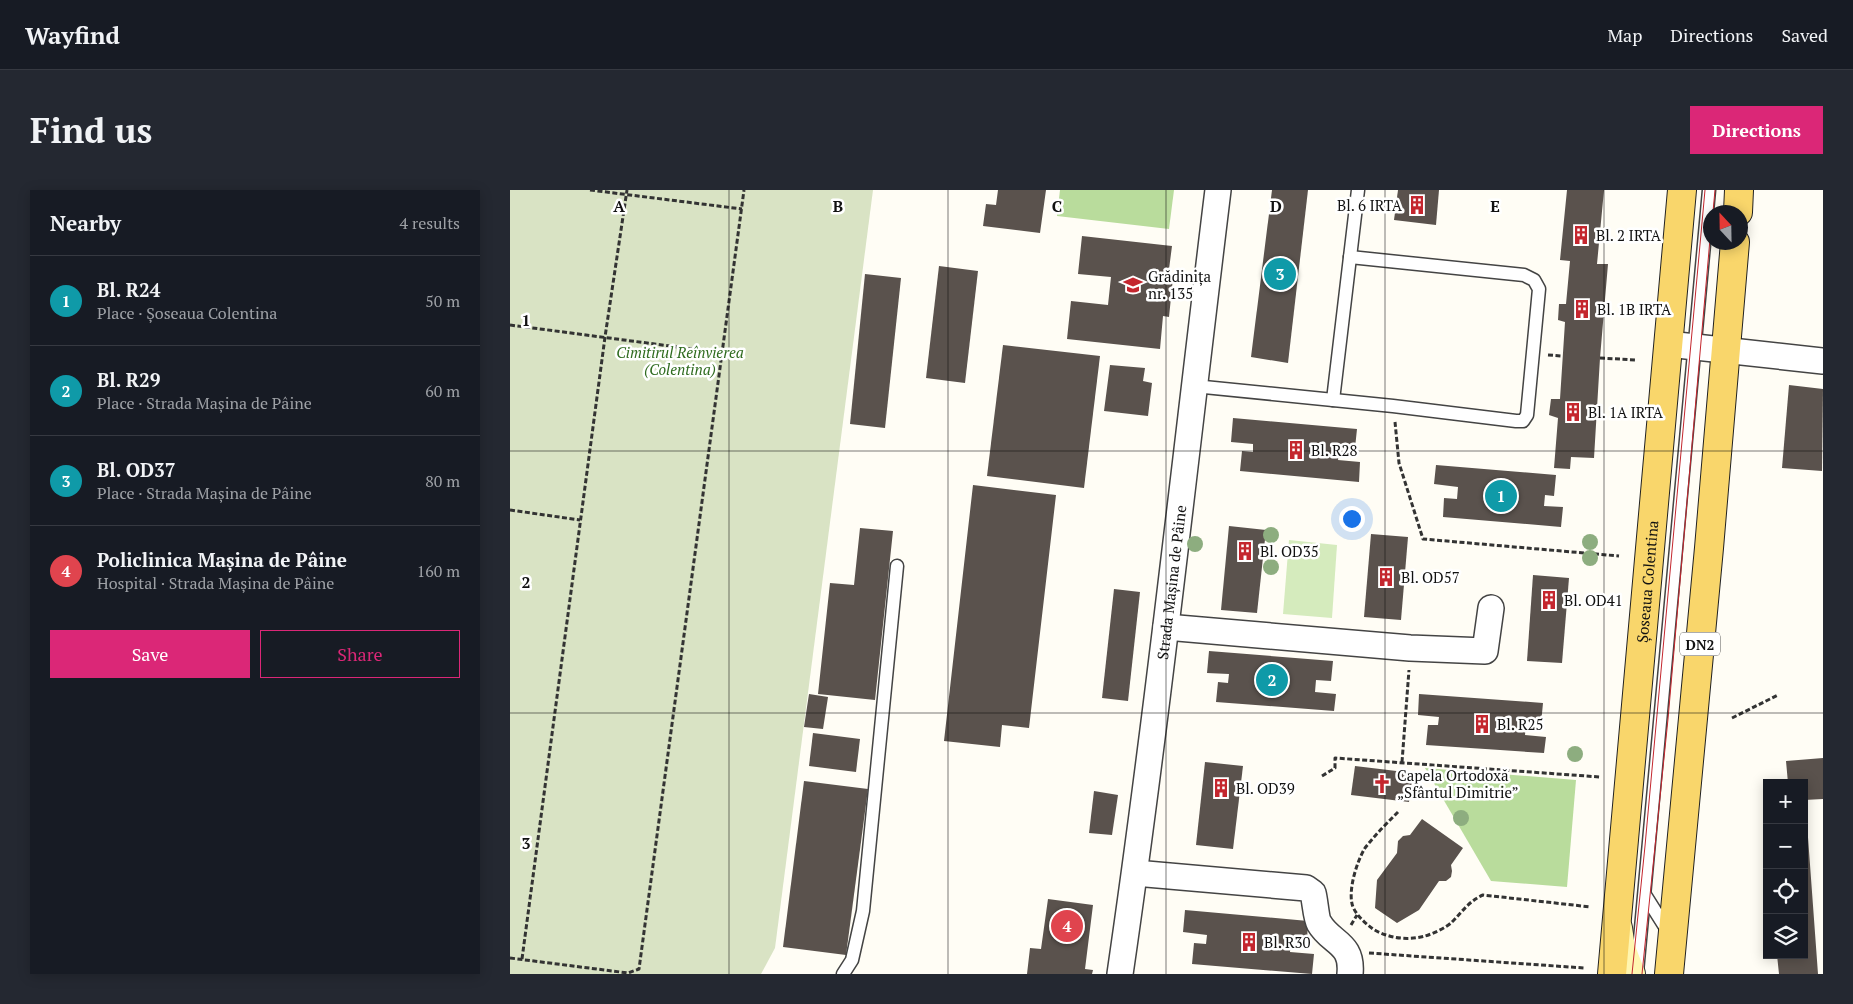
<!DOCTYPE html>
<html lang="en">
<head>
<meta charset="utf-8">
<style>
	:root { --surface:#171b24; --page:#242831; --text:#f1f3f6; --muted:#9ea1a6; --line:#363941; --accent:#db2777 }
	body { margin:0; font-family:"PT Serif",serif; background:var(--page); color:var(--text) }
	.controls { position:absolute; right:15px; bottom:15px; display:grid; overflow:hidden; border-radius:0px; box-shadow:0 2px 12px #0003 }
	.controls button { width:45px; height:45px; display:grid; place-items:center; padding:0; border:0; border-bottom:1px solid var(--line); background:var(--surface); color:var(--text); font:25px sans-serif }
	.compass { position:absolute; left:1193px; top:15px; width:45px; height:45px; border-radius:50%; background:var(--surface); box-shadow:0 2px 12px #0003; rotate:338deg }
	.you { position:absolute; left:841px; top:328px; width:18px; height:18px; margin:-12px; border:4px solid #fff; border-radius:50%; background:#1a73e8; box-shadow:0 0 0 8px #1a73e833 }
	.badge { display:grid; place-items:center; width:32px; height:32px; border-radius:50%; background:var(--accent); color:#fff; font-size:16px; font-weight:700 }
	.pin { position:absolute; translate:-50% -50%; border:2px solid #fff; box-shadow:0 1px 5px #0006 }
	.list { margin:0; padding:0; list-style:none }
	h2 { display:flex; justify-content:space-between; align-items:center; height:65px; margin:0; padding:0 20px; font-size:21px }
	h2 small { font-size:16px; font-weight:400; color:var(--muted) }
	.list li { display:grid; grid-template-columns:32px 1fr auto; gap:15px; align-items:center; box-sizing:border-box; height:90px; padding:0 20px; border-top:1px solid var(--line) }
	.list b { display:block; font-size:19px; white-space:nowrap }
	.list p { margin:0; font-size:16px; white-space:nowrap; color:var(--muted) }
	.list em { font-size:16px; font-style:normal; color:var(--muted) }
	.actions { display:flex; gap:10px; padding:15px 20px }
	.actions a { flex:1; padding:11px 0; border:1px solid var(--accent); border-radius:0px; text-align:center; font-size:18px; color:var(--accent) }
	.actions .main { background:var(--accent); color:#fff }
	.icon { flex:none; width:28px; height:28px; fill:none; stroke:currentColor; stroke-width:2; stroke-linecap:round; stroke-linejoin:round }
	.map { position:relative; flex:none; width:1313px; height:784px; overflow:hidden; border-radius:0px }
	header { display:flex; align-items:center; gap:30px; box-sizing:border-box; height:70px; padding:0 25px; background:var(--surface); border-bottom:1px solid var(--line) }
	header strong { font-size:24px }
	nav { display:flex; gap:28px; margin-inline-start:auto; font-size:18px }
	.intro { display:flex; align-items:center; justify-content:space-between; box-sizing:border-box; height:120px; padding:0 30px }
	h1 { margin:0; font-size:35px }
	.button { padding:12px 22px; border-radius:0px; background:var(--accent); color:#fff; font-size:18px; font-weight:700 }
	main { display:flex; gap:30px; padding:0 30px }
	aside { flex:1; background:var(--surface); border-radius:0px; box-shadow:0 2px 12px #0003 }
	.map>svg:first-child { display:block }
</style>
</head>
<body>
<header>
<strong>Wayfind</strong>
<nav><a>Map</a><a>Directions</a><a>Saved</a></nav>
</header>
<div class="intro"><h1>Find us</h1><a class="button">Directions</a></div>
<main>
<aside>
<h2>Nearby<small>4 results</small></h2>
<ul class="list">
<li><span class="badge" style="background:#0f9aa8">1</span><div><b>Bl. R24</b><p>Place · Șoseaua Colentina</p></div><em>50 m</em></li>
<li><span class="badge" style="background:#0f9aa8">2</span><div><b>Bl. R29</b><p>Place · Strada Mașina de Pâine</p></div><em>60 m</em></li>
<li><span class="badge" style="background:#0f9aa8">3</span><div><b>Bl. OD37</b><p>Place · Strada Mașina de Pâine</p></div><em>80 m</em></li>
<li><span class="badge" style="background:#e0444e">4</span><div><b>Policlinica Mașina de Pâine</b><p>Hospital · Strada Mașina de Pâine</p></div><em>160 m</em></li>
</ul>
<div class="actions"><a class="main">Save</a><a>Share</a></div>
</aside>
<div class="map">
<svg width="1313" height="784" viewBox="0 0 1313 784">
	<rect width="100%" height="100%" fill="#fffdf5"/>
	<!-- green -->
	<path fill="#d5ebbd" d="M779,350L827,355L822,428L773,424Z"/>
	<!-- forest -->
	<g fill="#b9dc9c">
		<path d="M550,0H664L659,39L547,26Z"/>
		<path d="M915,578L1066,590L1057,697L981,691Z"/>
	</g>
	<!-- cemetery -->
	<path fill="#d9e3c4" d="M0,0H363L265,758L251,784H0Z"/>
	<!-- building -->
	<g fill="#5a524d">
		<path d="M488,0H536L530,43L473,36L476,14L486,15Z"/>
		<path d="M762,0H798L778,173L741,167Z"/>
		<path d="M888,0H929L926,35L884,30Z"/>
		<path d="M1057,0H1094L1087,74H1098L1090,168L1084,268L1061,267L1060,279L1044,278L1048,228L1039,225L1041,209H1050L1055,132L1048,130L1049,114H1056L1060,71L1050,70Z"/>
		<path d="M572,46L662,56L658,87L663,88L659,127L653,126L650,159L557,149L561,111L598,115L601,87L568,84Z"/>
		<path d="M429,76L468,81L455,193L416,188Z"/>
		<path d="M355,84L391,88L375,238L340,234Z"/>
		<path d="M493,155L590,166L574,298L477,286Z"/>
		<path d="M600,175L635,178L633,191L642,193L638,226L594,221Z"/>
		<path d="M1279,195L1313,199L1312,281L1272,278Z"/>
		<path d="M723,228L847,239L845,258L830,257L828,270L850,272L849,292L730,281L732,261L743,262V254L721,252Z"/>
		<path d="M926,275L1046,285L1044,306L1035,305L1034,316L1053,317L1051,337L933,327L934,308L947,309L948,297L924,294Z"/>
		<path d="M463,295L546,305L519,538L492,535L490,557L434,551Z"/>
		<path d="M719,336L756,340L747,423L711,420Z"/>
		<path d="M350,338L383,341L365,510L308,504L320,393L344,395Z"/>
		<path d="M861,344L898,347L891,430L854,427Z"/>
		<path d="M1023,385L1059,388L1052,473L1017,471Z"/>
		<path d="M604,399L630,402L618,511L592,508Z"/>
		<path d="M699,461L823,471L821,491L806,490L805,502L826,504L824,521L706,512L708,492L718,493L719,484L697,483Z"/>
		<path d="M299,504L318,507L313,539L294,537Z"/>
		<path d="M909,504L1033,513L1031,534L1016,533L1015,545L1036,547L1034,563L916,555L918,535H928L929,527L908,525Z"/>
		<path d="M303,543L350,549L346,582L299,576Z"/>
		<path d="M1313,568V609L1294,610V593H1278L1276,571Z"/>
		<path d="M695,572L733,576L723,659L686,655Z"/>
		<path d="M845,576L903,583L899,612L841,605Z"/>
		<path d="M294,591L358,599L336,765L273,757Z"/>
		<path d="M584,601L608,605L602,645L579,643Z"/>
		<path d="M1294,620H1296L1308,784H1269L1267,765H1294Z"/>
		<path d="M912,629L953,658L941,675L942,681L941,687L936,691H929L909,720L887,733L865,718L867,690L887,663L888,651L893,646L900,645Z"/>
		<path d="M538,709L583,715L575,779L583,780L582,784H517L520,758L531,759Z"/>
		<path d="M675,720L798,731L797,752L781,750L780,762L804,764L802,784L682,774L684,753L696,754L697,745L673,742Z"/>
	</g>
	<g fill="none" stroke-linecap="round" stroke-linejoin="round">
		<!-- service casing -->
		<g stroke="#444" stroke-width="15">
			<g id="service">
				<path d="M684,196L883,216L1006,231H1013L1017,225L1029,99L1024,90L1014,85L840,67"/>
				<path d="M823,210L848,0"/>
				<path d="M1135,705L1159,743"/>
				<path d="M1127,782L1199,0"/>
				<path d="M333,784L342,770L353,721L387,376"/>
			</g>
		</g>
		<!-- minor casing -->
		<g stroke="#444" stroke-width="28">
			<g id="minor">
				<path d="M1158,154L1313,171"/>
				<path d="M656,437L900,458L975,461L981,418"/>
				<path d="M625,683L796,698L803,703C805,710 806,728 809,733C821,754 843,752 840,784"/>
				<path id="s1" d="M610,784C648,523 676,261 708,0"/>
			</g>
		</g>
		<!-- secondary casing -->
		<g stroke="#333" stroke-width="30">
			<path id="secondary" d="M1108,738L1111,758L1121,784"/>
		</g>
		<!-- primary casing -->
		<g stroke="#222" stroke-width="30">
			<g id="primary">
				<path d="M1228,22L1229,0"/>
				<path id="s2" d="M1102,784L1172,0"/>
				<path d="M1159,784L1199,358L1225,52"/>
			</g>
		</g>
		<!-- path -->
		<g stroke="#333" stroke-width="3" stroke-dasharray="5 2.5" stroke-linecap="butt">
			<path d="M80,0L232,19"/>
			<path d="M0,135L213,163"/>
			<path d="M1038,165L1052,166"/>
			<path d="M1090,168L1126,170"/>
			<path d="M885,232L889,273L913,349L1109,366"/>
			<path d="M0,320L70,330"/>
			<path d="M1222,528L1268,505"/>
			<path d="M892,572L899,480"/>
			<path d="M812,586L825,578V568L1090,587"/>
			<path d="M888,622C877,633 865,645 855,658C847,671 837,702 843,717C847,726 855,733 863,739C878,748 897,751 915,746C922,744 936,738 942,732C952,722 959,711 973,705L1081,717"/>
			<path d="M841,735L847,725"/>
			<path d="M859,763L1074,778"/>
			<path d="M0,768L118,783L129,779L234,0"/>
			<path d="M12,769L95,147L117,0"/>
		</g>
		<!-- service -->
		<use href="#service" stroke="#fff" stroke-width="12"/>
		<!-- minor -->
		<use href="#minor" stroke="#fff" stroke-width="25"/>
		<!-- secondary -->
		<use href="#secondary" stroke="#fff6b0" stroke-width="28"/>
		<!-- primary -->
		<use href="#primary" stroke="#f9d66b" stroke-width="28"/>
		<!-- tram -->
		<g stroke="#c4262e" stroke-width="1">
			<path d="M1203,22L1205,0"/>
			<path d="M1122,784L1135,656L1195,0"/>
			<path d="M1132,784L1158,529L1200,49"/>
		</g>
	</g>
	<!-- trees -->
	<g fill="#8dad7f">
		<circle cx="761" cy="345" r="8"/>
		<circle cx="1080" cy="352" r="8"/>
		<circle cx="685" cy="354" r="8"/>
		<circle cx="1080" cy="368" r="8"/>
		<circle cx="761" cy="377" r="8"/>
		<circle cx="1065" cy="564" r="8"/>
		<circle cx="951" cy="628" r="8"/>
	</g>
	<!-- grid -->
	<path fill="none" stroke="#111" stroke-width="1" stroke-opacity="0.55" d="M219,0V784M438,0V784M656,0V784M875,0V784M1094,0V784M0,261H1313M0,523H1313"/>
	<!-- icons -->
	<defs>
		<g id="building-bare" transform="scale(1.5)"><path d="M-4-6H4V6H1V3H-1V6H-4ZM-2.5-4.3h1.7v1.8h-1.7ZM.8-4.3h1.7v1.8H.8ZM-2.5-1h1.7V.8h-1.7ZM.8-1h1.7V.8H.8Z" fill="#c4262e" stroke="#fff" stroke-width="2.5" paint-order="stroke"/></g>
		<g id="school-bare" transform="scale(1.5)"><path d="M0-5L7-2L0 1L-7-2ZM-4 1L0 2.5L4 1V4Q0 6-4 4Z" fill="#c4262e" stroke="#fff" stroke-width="2.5" paint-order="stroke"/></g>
		<g id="church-bare" transform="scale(1.5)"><path d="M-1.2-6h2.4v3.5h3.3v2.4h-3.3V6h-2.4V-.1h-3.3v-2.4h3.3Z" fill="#c4262e" stroke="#fff" stroke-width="2.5" paint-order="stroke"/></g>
	</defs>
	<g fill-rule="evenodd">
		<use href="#building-bare" x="907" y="15"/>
		<use href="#building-bare" x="1071" y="45"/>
		<use href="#school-bare" x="623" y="95"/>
		<use href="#building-bare" x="1072" y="119"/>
		<use href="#building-bare" x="1063" y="222"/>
		<use href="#building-bare" x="786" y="260"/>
		<use href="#building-bare" x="735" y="361"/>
		<use href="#building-bare" x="876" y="387"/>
		<use href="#building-bare" x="1039" y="410"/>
		<use href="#building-bare" x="972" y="534"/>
		<use href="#church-bare" x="872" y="594"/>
		<use href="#building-bare" x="711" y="598"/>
		<use href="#building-bare" x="739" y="752"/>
	</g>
	<g text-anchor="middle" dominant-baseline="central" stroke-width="5" stroke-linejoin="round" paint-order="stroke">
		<!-- shield labels -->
		<rect fill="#fff" stroke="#585858" stroke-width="1" x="1170" y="442.5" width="40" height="23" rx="4"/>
		<g font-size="14" font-weight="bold" fill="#111">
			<text x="1190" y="454">DN2</text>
		</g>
		<!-- poi labels -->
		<g font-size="15" fill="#111" stroke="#fff" text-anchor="start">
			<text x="892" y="15" text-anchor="end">Bl. 6 IRTA</text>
			<text x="1086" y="45">Bl. 2 IRTA</text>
			<text x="638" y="86">Grădinița<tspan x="638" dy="17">nr. 135</tspan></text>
			<text x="1087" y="119">Bl. 1B IRTA</text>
			<text x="1078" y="222">Bl. 1A IRTA</text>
			<text x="801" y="260">Bl. R28</text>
			<text x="750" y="361">Bl. OD35</text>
			<text x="891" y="387">Bl. OD57</text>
			<text x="1054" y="410">Bl. OD41</text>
			<text x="987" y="534">Bl. R25</text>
			<text x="887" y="585">Capela Ortodoxă<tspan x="887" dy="17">„Sfântul Dimitrie”</tspan></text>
			<text x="726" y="598">Bl. OD39</text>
			<text x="754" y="752">Bl. R30</text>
		</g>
		<!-- park labels -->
		<g font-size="15" font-style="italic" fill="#2f6b1f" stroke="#fff">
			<text x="170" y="162">Cimitirul Reînvierea<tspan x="170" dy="17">(Colentina)</tspan></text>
		</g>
		<!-- street labels -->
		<g font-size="15" fill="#111" stroke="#fff">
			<text stroke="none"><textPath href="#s1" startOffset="395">Strada Mașina de Pâine</textPath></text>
			<text stroke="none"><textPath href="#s2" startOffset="394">Șoseaua Colentina</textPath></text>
		</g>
	</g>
	<g font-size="16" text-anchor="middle" font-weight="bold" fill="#111" stroke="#fff" stroke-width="5" stroke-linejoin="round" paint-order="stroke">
		<text x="109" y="22">A</text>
		<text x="328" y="22">B</text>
		<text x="547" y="22">C</text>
		<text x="766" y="22">D</text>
		<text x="985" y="22">E</text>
		<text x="16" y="136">1</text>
		<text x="16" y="398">2</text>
		<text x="16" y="659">3</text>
	</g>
</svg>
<div class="controls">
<button>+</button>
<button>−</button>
<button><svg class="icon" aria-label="locate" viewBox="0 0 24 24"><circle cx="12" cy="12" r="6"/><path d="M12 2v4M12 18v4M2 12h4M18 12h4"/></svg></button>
<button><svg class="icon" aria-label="layers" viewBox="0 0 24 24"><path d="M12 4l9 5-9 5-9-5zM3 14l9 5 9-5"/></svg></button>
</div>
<svg class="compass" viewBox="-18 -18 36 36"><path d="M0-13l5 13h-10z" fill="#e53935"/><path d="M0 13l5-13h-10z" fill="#9ea1a6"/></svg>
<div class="you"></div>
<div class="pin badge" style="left:991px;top:306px;background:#0f9aa8">1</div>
<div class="pin badge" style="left:762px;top:490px;background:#0f9aa8">2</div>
<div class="pin badge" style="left:770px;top:84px;background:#0f9aa8">3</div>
<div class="pin badge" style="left:557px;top:736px;background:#e0444e">4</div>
</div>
</main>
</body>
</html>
